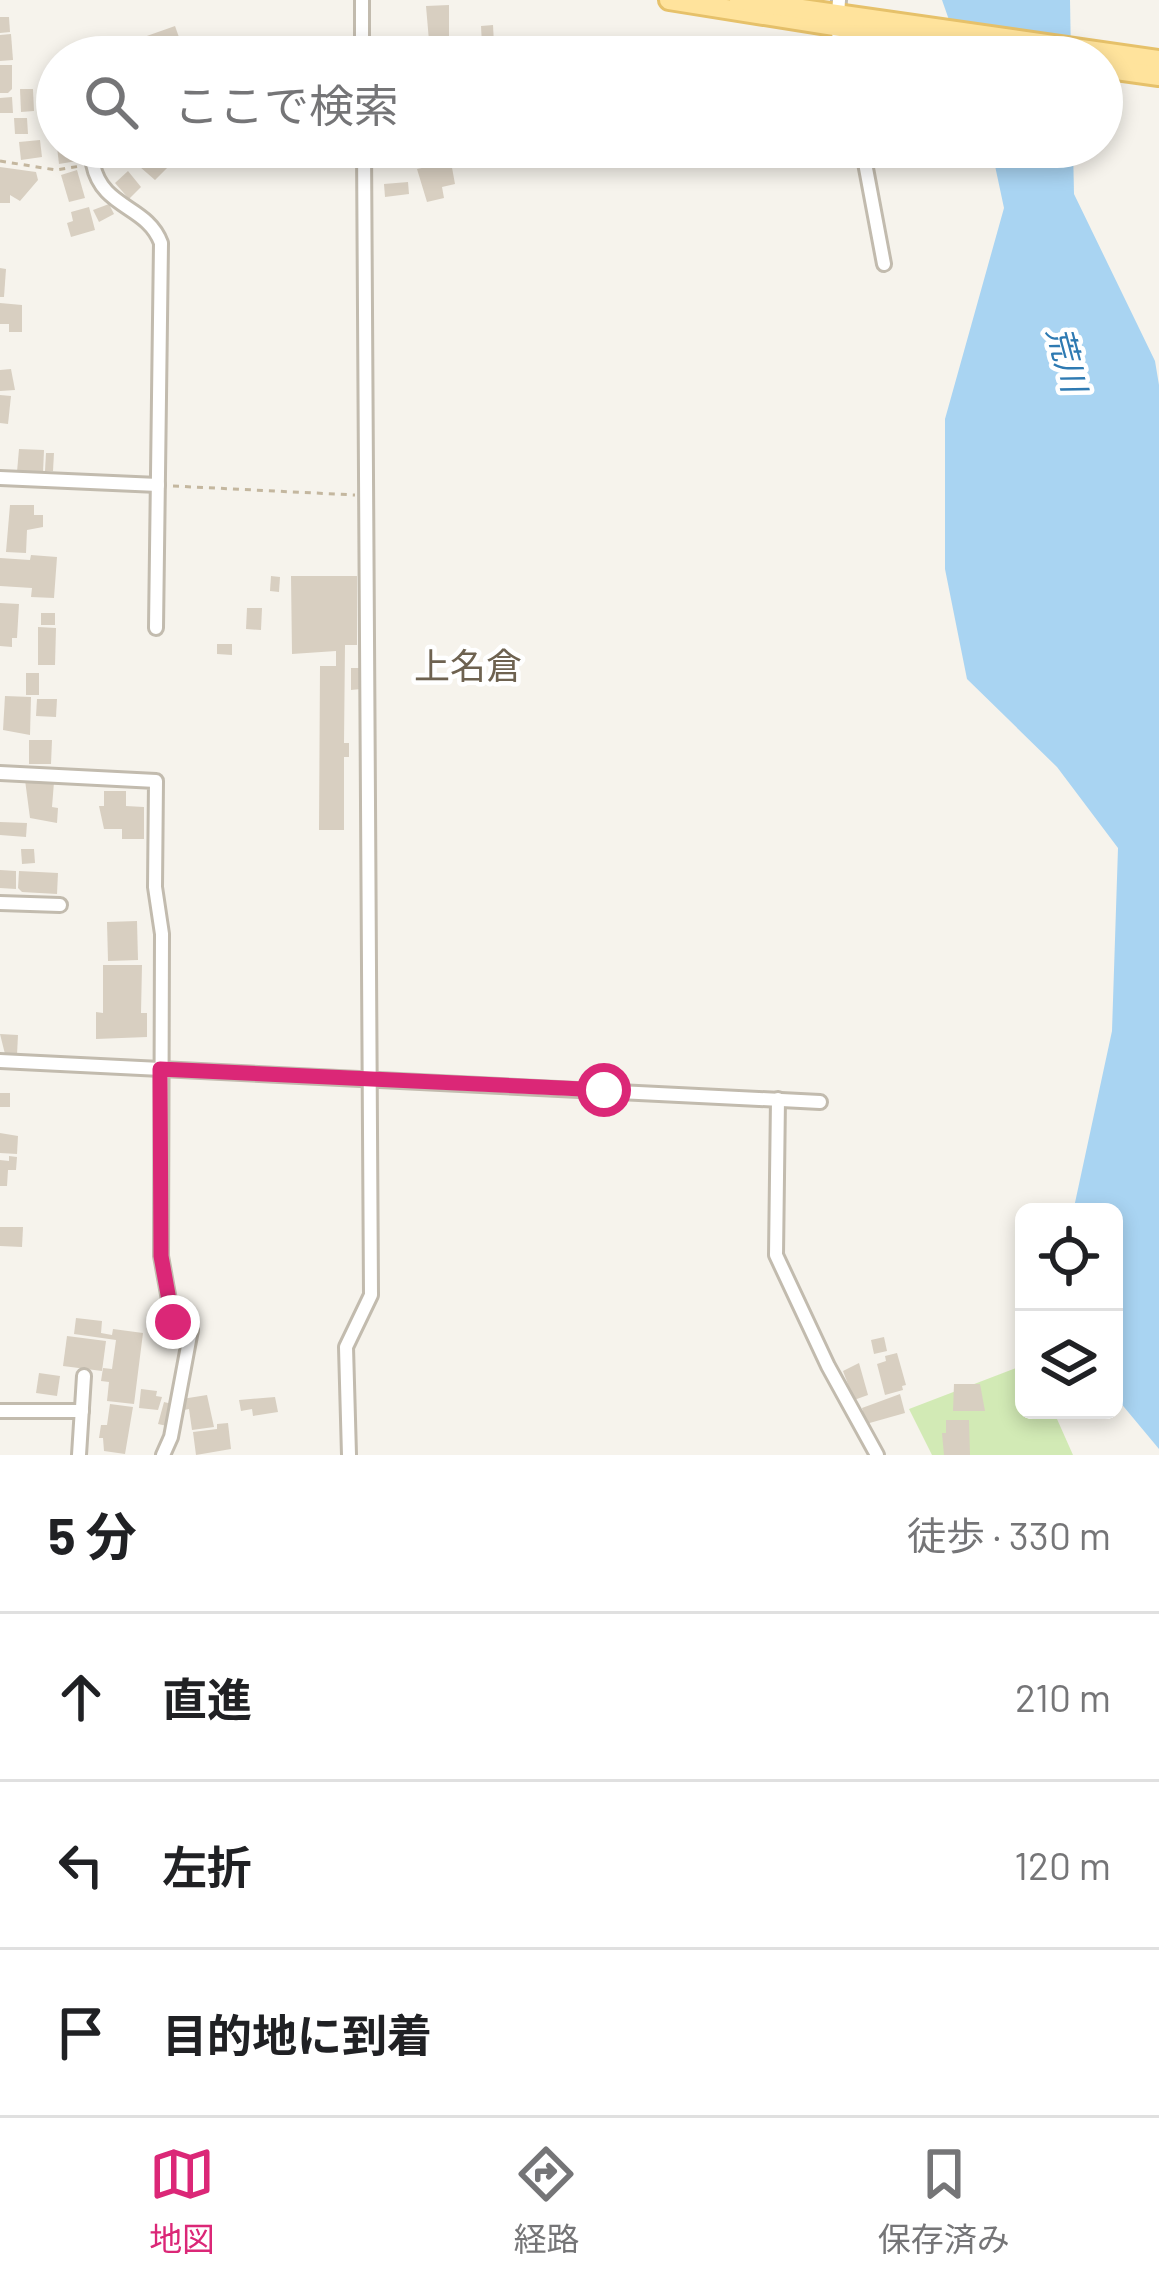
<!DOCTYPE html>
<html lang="ja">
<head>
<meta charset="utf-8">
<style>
	:root { --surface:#fff; --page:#f6f6f6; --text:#202124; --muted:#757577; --line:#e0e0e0; --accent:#db2777 }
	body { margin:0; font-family:Barlow,"Noto Sans JP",sans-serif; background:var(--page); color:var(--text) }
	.controls { position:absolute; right:36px; bottom:36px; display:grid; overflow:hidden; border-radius:18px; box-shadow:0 6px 18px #0003 }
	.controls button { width:108px; height:108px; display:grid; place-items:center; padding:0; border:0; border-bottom:3px solid var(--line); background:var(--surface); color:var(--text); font:60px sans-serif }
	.stop { position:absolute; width:36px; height:36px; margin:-27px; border:9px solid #db2777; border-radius:50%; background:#fff }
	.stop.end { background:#db2777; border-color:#fff; box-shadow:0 3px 12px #0008 }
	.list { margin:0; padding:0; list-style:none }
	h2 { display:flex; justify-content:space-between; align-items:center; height:156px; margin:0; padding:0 48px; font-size:51px }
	h2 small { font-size:39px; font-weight:400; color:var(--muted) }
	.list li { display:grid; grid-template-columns:78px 1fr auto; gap:36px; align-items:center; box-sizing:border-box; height:168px; padding:0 48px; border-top:3px solid var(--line) }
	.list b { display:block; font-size:45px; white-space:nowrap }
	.list em { font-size:39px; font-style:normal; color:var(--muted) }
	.icon { flex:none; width:66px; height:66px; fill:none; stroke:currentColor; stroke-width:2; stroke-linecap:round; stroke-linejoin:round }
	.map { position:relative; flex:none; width:1159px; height:1455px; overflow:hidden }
	.search { position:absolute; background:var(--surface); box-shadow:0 6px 18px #0003; left:36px; right:36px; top:36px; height:132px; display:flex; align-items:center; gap:30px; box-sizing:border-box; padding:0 42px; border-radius:66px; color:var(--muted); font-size:45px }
	.sheet { height:660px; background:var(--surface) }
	nav { display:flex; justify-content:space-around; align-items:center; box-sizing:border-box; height:168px; border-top:3px solid var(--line); background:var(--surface); font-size:33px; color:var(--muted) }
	nav a { display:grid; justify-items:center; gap:6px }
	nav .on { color:var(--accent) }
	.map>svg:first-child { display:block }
</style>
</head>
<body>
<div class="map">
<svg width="1159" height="1455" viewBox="0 0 1159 1455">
	<rect width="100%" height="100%" fill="#f6f3ec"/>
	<!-- green -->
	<path fill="#d2eab5" d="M1024,1365V1410H1053L1073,1455H932L909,1409Z"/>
	<!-- water -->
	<g fill="#a9d4f2">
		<path d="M942,0H1070L1071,57H962Z"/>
		<path d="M991,147H1073L1074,194L1155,361L1159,385V1449L1114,1395V1212H1073L1112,1031L1118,848L1057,767L967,679L945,569V419L1004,208Z"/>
	</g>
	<!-- building -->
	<g fill="#d8cfc1">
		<path d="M449,5V42L429,41L426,6Z"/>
		<path d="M0,17H9L10,32L0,33Z"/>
		<path d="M493,25L494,44L482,45L481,26Z"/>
		<path d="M175,26L186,57H151L144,37Z"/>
		<path d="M11,34L13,60L0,61V35Z"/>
		<path d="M0,65H12V89L8,93H0Z"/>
		<path d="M57,77V100L46,101L45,78Z"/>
		<path d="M20,89H33L34,111L21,112Z"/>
		<path d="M12,97L13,113H0V98Z"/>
		<path d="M14,118H27L28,134H15Z"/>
		<path d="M40,140L42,157L21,160L19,142Z"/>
		<path d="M57,147H81L83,160L59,164Z"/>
		<path d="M117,147H157L162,152L158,156L169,166L155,180Z"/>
		<path d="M423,147H449L451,156L425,161Z"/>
		<path d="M451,162L455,184L442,187L444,198L427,202L417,169Z"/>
		<path d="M0,167L36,172L38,180L20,201L10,195V203H0Z"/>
		<path d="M77,170L85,198L69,202L61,175Z"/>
		<path d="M128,171L141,187L129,199L115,183Z"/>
		<path d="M408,182L409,194L385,197L384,184Z"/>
		<path d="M109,204L114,214L99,222L93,210Z"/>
		<path d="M89,207L95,230L71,237L67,223L73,221L71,212Z"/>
		<path d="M0,268L6,269L4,297H0Z"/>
		<path d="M0,303L22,305V332H9V324H0Z"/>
		<path d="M11,369L15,390L0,391V370Z"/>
		<path d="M0,395L11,396L8,424L0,423Z"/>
		<path d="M19,449L44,450L43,473L17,472Z"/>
		<path d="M46,453H54L53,471H45Z"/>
		<path d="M10,505H34V515H43V527L27,530L26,553L6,552Z"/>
		<path d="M31,555L57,557L54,598L31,597L32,588L0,586V558L30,560Z"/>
		<path d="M271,576L280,577L279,592L270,591Z"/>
		<path d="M291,576H357V645H345L344,743H349V757H344V830H319L320,666H336V651L292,654Z"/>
		<path d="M0,603L19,604L17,638H12V647L0,646Z"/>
		<path d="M247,608H262L261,630L246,629Z"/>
		<rect x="41" y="613" width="14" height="12"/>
		<path d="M38,627L56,628L55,665H38Z"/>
		<path d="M217,644H232V655L217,654Z"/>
		<path d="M351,668H360L361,689L351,690Z"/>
		<rect x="26" y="673" width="13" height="22"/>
		<path d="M5,696L31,697L30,735L3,730Z"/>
		<path d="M37,699H57L56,717L36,716Z"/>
		<path d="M29,740H52L51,764H29Z"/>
		<path d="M25,780L54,782L52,807L58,808L57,823L30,818Z"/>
		<path d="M104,791H126V806L144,807V839H122V829H104L99,806H104Z"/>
		<path d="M0,822L27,823L26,837L0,835Z"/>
		<path d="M21,849H34L35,863L22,864Z"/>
		<path d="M0,870L16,871V889L0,888Z"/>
		<path d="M19,871L58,873L57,894L22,892L18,888Z"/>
		<path d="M137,921L138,960L108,961L107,922Z"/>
		<path d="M103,965H142L141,1013H147V1037L96,1039V1012L103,1013Z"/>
		<path d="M0,1034L18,1035L17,1055L5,1054Z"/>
		<rect x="0" y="1093" width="10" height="14"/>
		<path d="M0,1133L18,1136L17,1154L0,1153Z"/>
		<path d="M9,1156L17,1157L16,1170H8L7,1186H0V1160L9,1161Z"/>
		<path d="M0,1227H23L22,1247L0,1246Z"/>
		<path d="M76,1318L102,1321L101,1333L112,1335L113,1329L143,1333L134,1404L107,1401L109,1382L101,1381L103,1368L112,1369L116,1340L74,1334Z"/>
		<path d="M67,1336L106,1341L102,1371L63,1366Z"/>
		<path d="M884,1337L887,1351L874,1354L871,1340Z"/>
		<path d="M897,1353L906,1385L902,1386L903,1390L885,1395L877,1364L886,1361L885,1356Z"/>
		<path d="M859,1363L868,1395L854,1400L843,1371Z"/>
		<path d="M39,1373L60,1376L57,1396L36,1393Z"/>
		<path d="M954,1384H980L985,1411H953Z"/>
		<path d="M141,1389L157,1391L156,1396L162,1397L158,1410L139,1408Z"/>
		<path d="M900,1394L905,1413L866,1424L862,1408Z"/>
		<path d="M207,1395L214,1427L192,1430L189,1409L184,1410L182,1399Z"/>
		<path d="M275,1397L278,1412L253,1416L252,1409L241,1411L239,1400Z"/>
		<path d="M164,1402L172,1404L167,1426L158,1424Z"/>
		<path d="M110,1404L133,1407L125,1454L104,1451L103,1438H99L101,1425H107Z"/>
		<path d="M946,1420H969L970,1455H944L942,1433H946Z"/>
		<path d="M228,1423L231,1449L196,1455L193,1432L217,1429V1424Z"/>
	</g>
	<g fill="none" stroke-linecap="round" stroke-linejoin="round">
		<!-- street casing -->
		<g stroke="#c2bbae" stroke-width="18">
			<g id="street">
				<path d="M362,0V57"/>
				<path d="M839,0L837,29L844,57"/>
				<path d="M862,147L884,264"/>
				<path d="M93,164C102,209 147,205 161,243L156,628"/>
				<path d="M0,478L158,485"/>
				<path d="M0,773L156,781L155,887L162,934L161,1256L173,1322L191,1330L171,1437L163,1455"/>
				<path d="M0,903L60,905"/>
				<path d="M0,1061L820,1102"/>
				<path d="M778,1099L776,1255L828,1366L877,1455"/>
				<path d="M0,1411H82"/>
				<path d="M79,1455L84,1376"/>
				<path d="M349,1455L346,1347L371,1295L364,147"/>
			</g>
		</g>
		<!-- primary casing -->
		<g stroke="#e6c16a" stroke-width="24">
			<g id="primary">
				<path d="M669,0L1029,57"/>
				<path d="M739,0L1159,60"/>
				<path d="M1102,68L1159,76"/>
			</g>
		</g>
		<!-- path -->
		<g stroke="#c4b79f" stroke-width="3" stroke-dasharray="6 6" stroke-linecap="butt">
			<path d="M0,161L56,170L81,166"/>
			<path d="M173,486L355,495"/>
		</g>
		<!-- street -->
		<use href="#street" stroke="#fff" stroke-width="12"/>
		<!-- primary -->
		<use href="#primary" stroke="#ffe39c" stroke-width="18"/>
	</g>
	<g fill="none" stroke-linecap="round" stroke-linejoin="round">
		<!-- route -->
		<path stroke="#db2777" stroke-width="15" d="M173,1322L161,1256L160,1069L604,1090"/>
	</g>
	<g text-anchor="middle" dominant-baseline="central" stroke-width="9" stroke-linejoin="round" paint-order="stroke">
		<!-- water labels -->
		<g font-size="33" font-style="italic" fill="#2e7ab2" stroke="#fff">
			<text transform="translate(1068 359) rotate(75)">荒川</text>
		</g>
		<!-- quarter labels -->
		<g font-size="36" fill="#6e6250" stroke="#fff">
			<text x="468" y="664">上名倉</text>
		</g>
	</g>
</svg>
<div class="controls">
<button><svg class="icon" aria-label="locate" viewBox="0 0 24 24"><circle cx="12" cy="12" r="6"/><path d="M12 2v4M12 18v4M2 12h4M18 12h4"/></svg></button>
<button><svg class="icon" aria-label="layers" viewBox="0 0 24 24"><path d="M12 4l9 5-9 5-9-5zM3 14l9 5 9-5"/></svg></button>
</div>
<div class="stop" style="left:604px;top:1090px"></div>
<div class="stop end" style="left:173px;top:1322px"></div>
<div class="search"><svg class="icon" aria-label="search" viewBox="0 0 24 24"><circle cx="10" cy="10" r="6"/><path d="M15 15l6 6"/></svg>ここで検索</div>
</div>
<section class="sheet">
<h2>5 分<small>徒歩 · 330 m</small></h2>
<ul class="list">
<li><svg class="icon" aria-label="ahead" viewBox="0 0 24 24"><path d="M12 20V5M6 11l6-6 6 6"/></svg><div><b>直進</b></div><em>210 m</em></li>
<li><svg class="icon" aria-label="left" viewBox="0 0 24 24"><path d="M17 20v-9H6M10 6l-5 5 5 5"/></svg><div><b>左折</b></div><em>120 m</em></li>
<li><svg class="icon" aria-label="arrive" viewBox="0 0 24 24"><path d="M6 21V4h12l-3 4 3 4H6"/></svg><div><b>目的地に到着</b></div></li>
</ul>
</section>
<nav>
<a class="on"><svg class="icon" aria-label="map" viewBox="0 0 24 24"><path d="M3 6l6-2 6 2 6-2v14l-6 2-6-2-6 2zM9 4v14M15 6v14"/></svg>地図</a>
<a><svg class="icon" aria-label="directions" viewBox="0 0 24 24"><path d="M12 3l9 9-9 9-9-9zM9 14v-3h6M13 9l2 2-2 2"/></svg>経路</a>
<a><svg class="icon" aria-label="saved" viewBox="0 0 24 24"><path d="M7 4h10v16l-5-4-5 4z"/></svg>保存済み</a>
</nav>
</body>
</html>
